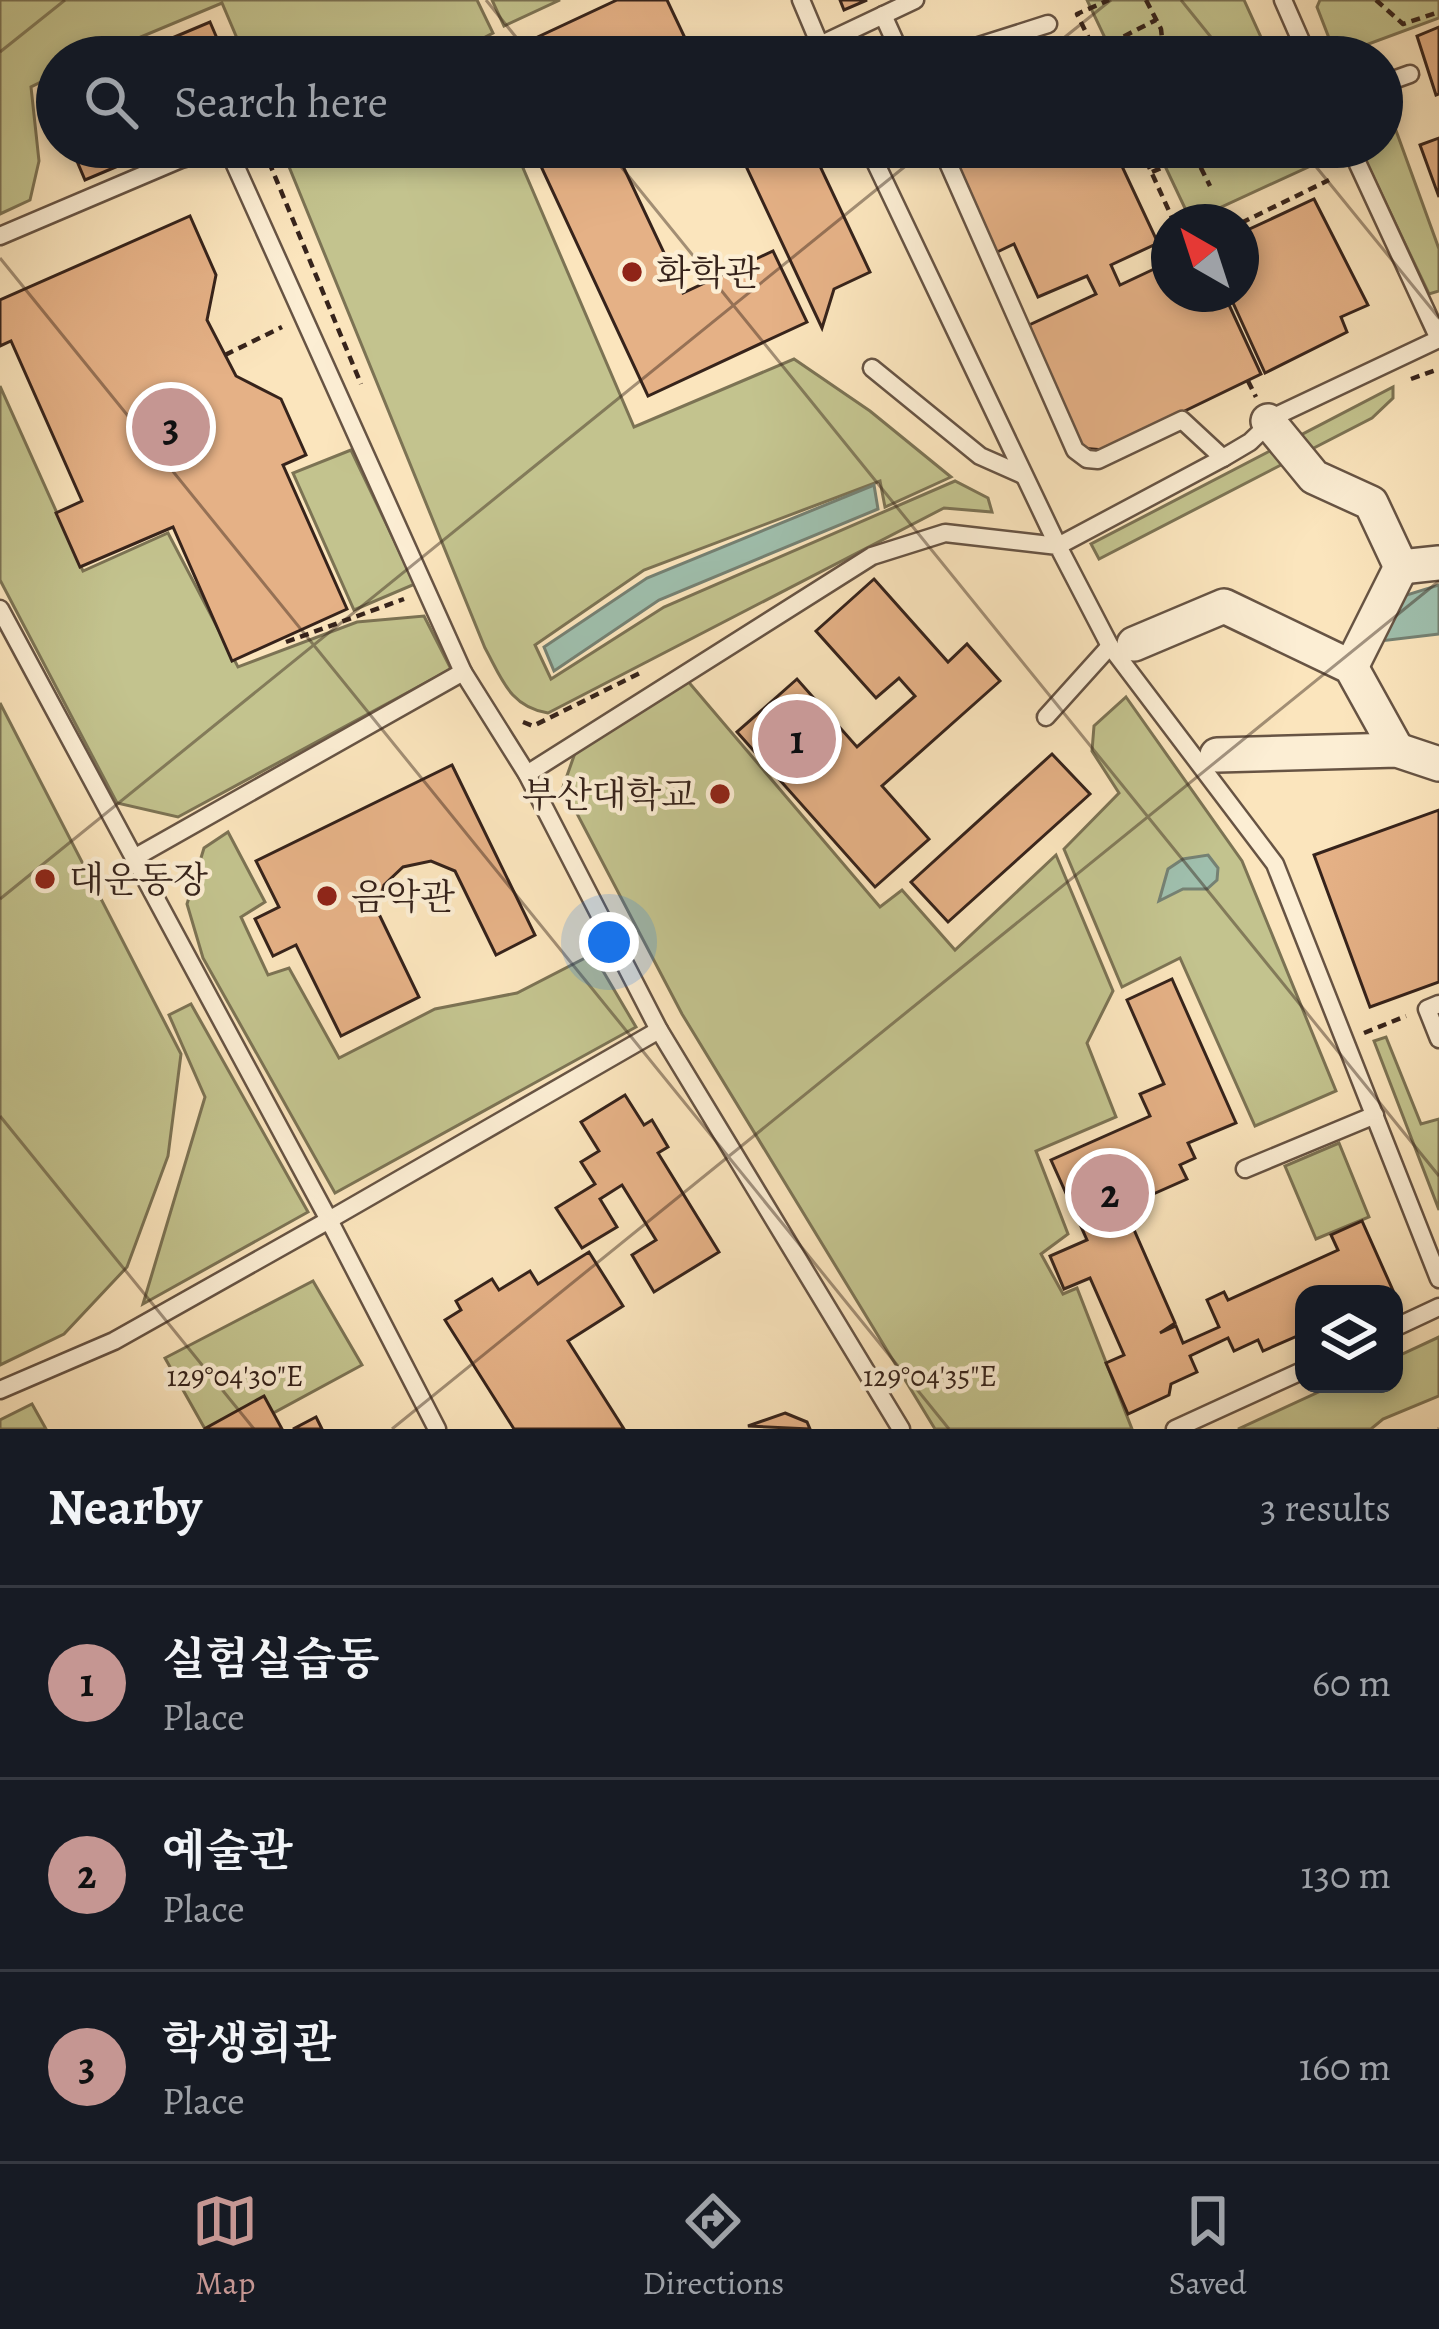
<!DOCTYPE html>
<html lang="en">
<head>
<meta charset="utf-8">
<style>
	:root { --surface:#171b24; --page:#242831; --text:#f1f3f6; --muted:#9ea1a6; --line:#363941; --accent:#c59692 }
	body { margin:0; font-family:Alegreya,"Noto Serif KR",serif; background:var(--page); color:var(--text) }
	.controls { position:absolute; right:36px; bottom:36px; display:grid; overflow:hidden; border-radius:24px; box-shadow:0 6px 18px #0003 }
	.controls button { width:108px; height:108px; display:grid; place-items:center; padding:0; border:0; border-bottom:3px solid var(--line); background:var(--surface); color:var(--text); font:60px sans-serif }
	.compass { position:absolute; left:1151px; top:204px; width:108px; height:108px; border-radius:50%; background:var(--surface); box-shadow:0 6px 18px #0003; rotate:321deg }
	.you { position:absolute; left:609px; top:942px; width:42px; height:42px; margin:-30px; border:9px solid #fff; border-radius:50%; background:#1a73e8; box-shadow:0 0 0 18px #1a73e833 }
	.badge { display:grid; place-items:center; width:78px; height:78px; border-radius:50%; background:var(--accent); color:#111; font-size:39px; font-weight:700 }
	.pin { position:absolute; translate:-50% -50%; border:6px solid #fff; box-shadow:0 3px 12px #0006 }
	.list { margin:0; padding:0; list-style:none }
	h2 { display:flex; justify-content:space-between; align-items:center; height:156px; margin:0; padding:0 48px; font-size:51px }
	h2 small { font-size:39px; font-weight:400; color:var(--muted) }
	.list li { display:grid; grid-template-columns:78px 1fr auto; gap:36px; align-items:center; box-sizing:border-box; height:192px; padding:0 48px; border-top:3px solid var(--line) }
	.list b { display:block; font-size:45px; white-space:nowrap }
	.list p { margin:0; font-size:39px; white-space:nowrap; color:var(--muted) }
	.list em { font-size:39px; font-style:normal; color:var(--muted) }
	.icon { flex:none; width:66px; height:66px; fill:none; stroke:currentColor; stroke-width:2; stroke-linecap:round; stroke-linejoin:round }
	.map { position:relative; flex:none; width:1439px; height:1429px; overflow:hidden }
	.search { position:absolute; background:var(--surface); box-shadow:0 6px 18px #0003; left:36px; right:36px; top:36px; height:132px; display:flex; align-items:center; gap:30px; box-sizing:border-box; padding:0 42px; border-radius:66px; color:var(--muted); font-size:45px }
	.sheet { height:732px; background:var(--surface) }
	nav { display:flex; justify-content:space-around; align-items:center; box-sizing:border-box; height:168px; border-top:3px solid var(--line); background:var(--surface); font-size:33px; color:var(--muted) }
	nav a { display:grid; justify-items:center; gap:6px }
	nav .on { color:var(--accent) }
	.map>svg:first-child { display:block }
</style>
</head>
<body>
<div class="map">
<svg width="1439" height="1429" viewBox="0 0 1439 1429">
	<rect width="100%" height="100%" fill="#fbe5bd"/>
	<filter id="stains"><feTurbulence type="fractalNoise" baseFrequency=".00167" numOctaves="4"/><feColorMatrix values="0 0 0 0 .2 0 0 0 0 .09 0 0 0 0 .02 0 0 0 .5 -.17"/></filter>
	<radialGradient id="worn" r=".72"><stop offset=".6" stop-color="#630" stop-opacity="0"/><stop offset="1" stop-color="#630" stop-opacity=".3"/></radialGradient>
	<!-- green -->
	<g fill="#c3c38e" stroke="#7c7354" stroke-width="3">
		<path d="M0,0H477L493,33L470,45L475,57H245L222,3L93,57H57V74L31,87L39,161L30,200L0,214Z"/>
		<path d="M492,0H560L504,26Z"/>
		<path d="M1087,0H1244L1270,57H1114Z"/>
		<path d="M1320,0H1439V18L1336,56L1317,7Z"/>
		<path d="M1394,125L1439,249V291L1429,294L1359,147H1382V130Z"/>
		<path d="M281,147H514L634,427L794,359L870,411L951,477L885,507L880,481L644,570L535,645L551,679L664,607L955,481L988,498L992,512L944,508L548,713C510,707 502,679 485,648Z"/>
		<path d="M1156,147H1310L1317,163L1191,221Z"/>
		<path d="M0,386L83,571L168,533L238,667L357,622L424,616L451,669L178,817L117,803L0,580Z"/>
		<path d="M1393,387V398L1372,418L1099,559L1091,544Z"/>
		<path d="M351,450L415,584L354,610L293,473Z"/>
		<path d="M686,679L880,907L902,890L955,950L1056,855L1113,991L1087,1043L1116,1117L1036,1151L1068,1234L1041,1254L1063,1294L1077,1288L1132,1429H935L682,1014L563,787L575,753Z"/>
		<path d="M1126,697L1242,861L1336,1091L1255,1126L1180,958L1122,987L1064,849L1119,793L1092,751L1094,726Z"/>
		<path d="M0,703L181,1054L168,1156L127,1267L64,1334L0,1365Z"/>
		<path d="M228,832L265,902L241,917L268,975L289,968L339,1058L435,1009L517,993L593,954L636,1027L335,1193L203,958L187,904L204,848Z"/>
		<path d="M191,1004L308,1212L143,1304L205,1097L169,1015Z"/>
		<path d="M1386,1037L1421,1124L1439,1119V1210L1374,1041Z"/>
		<path d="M1339,1143L1369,1217L1316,1239L1285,1166Z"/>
		<path d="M313,1281L362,1365L244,1429H205L165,1358Z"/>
		<path d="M1439,1337V1396L1383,1419L1371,1429H1238L1336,1384H1394V1358Z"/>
		<path d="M32,1404L46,1429H0V1420Z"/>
	</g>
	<!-- water -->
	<g fill="#9fbfad" stroke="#758173" stroke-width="3">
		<path d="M874,485L878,509L659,600L554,671L544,647L647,578Z"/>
		<path d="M1439,585V634L1372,642L1397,598Z"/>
		<path d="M1208,855L1218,868L1217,880L1207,889H1183L1159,901L1168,869L1183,859Z"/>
	</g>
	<!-- building -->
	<g fill="#e5b186" stroke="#36231b" stroke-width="3">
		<path d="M617,0H667L694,57H495Z"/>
		<path d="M840,0H867L844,10Z"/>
		<path d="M210,22L225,57H127Z"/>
		<path d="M1439,27V94L1436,95L1417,36Z"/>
		<path d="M1439,138V197L1420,145Z"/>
		<path d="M71,147H163L85,180Z"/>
		<path d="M532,147H614L683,293L773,251L807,322L648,396Z"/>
		<path d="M737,147H811L870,272L834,289L822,328Z"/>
		<path d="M972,147H1113L1158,243L1111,265L1120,285L1169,262V294H1224L1261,374L1104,450L1081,448L1027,326L1096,294L1087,276L1038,297L1014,244L995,253L953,159Z"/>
		<path d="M1314,199L1368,305L1341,317L1347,332L1265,373L1229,294H1241V233Z"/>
		<path d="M190,216L216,275L207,320L236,376L281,399L306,455L283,465L347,609L232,661L173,527L80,567L56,513L82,501L11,341L0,346V300Z"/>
		<path d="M874,579L948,662L967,644L1000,681L882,786L929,839L875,887L737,732L797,679L857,747L915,696L899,678L876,698L816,631Z"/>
		<path d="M1052,754L1090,794L948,922L911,882Z"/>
		<path d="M452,765L535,935L496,955L455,871L431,861L403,867L384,885L377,910L419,997L341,1036L296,945L273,956L255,919L279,907L256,861Z"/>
		<path d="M1439,810V982L1370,1007L1314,855Z"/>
		<path d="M1172,979L1236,1123L1188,1143L1195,1158L1180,1165L1187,1179L1124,1207L1175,1323L1160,1333L1176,1326L1183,1343L1219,1327L1207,1300L1224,1292L1228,1300L1338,1250L1331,1235L1362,1221L1399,1304L1394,1306V1294H1304V1333L1263,1351L1258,1340L1234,1351L1228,1338L1190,1356L1197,1372L1171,1384L1169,1395L1128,1414L1106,1363L1124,1355L1090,1278L1064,1289L1050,1256L1087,1240L1051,1160L1150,1116L1140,1094L1164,1084L1127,1000Z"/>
		<path d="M625,1095L644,1125L652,1120L668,1147L658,1153L719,1252L654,1292L632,1255L656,1240L622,1185L600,1199L617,1227L582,1248L556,1208L595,1184L581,1162L599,1151L581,1122Z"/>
		<path d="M589,1252L623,1306L568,1341L624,1429H514L445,1320L461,1310L456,1301L492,1279L499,1290L530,1271L538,1284Z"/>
		<path d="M264,1396L282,1429H204Z"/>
		<path d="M785,1413L807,1422L810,1429L748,1426Z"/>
		<path d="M316,1417L322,1429H293Z"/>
	</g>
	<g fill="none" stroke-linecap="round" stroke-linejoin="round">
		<!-- lane casing -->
		<g stroke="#675444" stroke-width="21">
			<g id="lane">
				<path d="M801,0L820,45L915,0"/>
				<path d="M1283,0L1308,57"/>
				<path d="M883,15L902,57"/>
				<path d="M796,57L820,45L826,57"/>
				<path d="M944,57L1048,24"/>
				<path d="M1382,84L1410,74"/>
				<path d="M227,147L463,672L527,774L659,1030L901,1429"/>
				<path d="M868,147L1058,546L1223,458L1250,442L1278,415L1439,339L1350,147"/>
				<path d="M941,147L1075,450L1087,459L1098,460L1182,420L1223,458"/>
				<path d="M0,236L181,159L225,147"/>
				<path d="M872,368L980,456L1023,475"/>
				<path d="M0,609L329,1220L659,1030"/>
				<path d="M1046,717L1110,646"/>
				<path d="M527,774L872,556L945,533L1058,546L1110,646L1275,864L1439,1279"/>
				<path d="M134,858L463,672"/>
				<path d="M1439,1004L1427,1009L1439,1039"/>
				<path d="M1245,1169L1375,1115"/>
				<path d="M1394,1328L1439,1307"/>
				<path d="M0,1390L114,1341L329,1220L437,1429"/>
				<path d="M1175,1429L1304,1370"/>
			</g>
		</g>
		<!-- street casing -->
		<g stroke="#675444" stroke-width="38">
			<g id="street">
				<path d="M1268,421L1314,477L1371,503L1401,567"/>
				<path d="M1401,567L1439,563"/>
				<path d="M1134,644L1224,606L1351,667L1397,750"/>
				<path d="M1351,667L1401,567"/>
				<path d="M1217,755L1397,750L1439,764"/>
			</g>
		</g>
		<!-- path -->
		<g stroke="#36231b" stroke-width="4.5" stroke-dasharray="9 6" stroke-linecap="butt">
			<path d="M1146,0L1161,29L1164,57"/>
			<path d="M1376,0L1403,24L1439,12"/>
			<path d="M1097,50L1156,20"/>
			<path d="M1098,57L1077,14L1109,0"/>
			<path d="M1140,147L1174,222"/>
			<path d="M1194,154L1210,186"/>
			<path d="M269,162L361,384"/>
			<path d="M1152,172L1208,147"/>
			<path d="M1241,223L1329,180"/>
			<path d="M225,355L282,327"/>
			<path d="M1411,379L1439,369"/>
			<path d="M1248,381L1256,397"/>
			<path d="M286,642L404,599"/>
			<path d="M523,722L533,726L642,672"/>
			<path d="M1364,1033L1406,1016"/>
		</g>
		<!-- lane -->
		<use href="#lane" stroke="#fceed4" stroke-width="16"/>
		<!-- street -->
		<use href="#street" stroke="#fceed4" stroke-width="33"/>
	</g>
	<!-- ticks -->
	<path fill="none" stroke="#36231b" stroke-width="3" stroke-opacity="0.45" d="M486,0L532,57M1181,0L1227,57M0,52L65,0M1040,57L1111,0M605,147L1439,1176M1300,147L1439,318M0,258L949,1429M0,899L929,147M0,1116L254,1429M392,1429L1439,581M1438,1429L1439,1428"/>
	<!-- markers -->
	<g fill="#8f2418" stroke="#fceed4" stroke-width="4.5">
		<circle cx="632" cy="272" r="12"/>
		<circle cx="720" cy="794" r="12"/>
		<circle cx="45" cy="879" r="12"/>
		<circle cx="327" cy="896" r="12"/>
	</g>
	<g text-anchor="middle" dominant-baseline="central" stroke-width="9" stroke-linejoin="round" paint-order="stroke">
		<!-- poi labels -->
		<g font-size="36" fill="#36231b" stroke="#fceed4" text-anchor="start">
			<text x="656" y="272">화학관</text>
			<text x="696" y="794" text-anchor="end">부산대학교</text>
			<text x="69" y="879">대운동장</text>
			<text x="351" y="896">음악관</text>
		</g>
	</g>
	<g font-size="30" text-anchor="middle" fill="#36231b" stroke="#fceed4" stroke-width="9" stroke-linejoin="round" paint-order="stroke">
		<text x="235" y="1386">129°04'30"E</text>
		<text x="930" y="1386">129°04'35"E</text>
	</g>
	<rect width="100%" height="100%" filter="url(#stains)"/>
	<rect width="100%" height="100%" fill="url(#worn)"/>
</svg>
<div class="controls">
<button><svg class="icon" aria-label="layers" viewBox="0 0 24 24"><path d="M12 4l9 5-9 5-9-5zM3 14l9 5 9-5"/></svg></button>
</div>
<svg class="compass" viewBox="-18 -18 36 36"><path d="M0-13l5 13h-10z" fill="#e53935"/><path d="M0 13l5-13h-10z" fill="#9ea1a6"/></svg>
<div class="you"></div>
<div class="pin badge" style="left:797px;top:739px">1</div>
<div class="pin badge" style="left:1110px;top:1193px">2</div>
<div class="pin badge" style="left:171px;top:427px">3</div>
<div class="search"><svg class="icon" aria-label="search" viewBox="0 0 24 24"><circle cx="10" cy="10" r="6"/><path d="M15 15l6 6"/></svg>Search here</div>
</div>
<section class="sheet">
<h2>Nearby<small>3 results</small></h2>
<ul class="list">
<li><span class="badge">1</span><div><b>실험실습동</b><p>Place</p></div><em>60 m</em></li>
<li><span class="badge">2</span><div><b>예술관</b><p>Place</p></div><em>130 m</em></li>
<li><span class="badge">3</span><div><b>학생회관</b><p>Place</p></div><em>160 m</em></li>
</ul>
</section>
<nav>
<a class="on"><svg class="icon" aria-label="map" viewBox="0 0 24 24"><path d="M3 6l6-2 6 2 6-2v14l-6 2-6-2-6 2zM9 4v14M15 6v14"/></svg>Map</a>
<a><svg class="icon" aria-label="directions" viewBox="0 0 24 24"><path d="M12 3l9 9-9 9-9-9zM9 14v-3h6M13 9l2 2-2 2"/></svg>Directions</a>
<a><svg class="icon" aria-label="saved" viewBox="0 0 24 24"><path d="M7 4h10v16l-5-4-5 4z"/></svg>Saved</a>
</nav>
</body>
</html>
